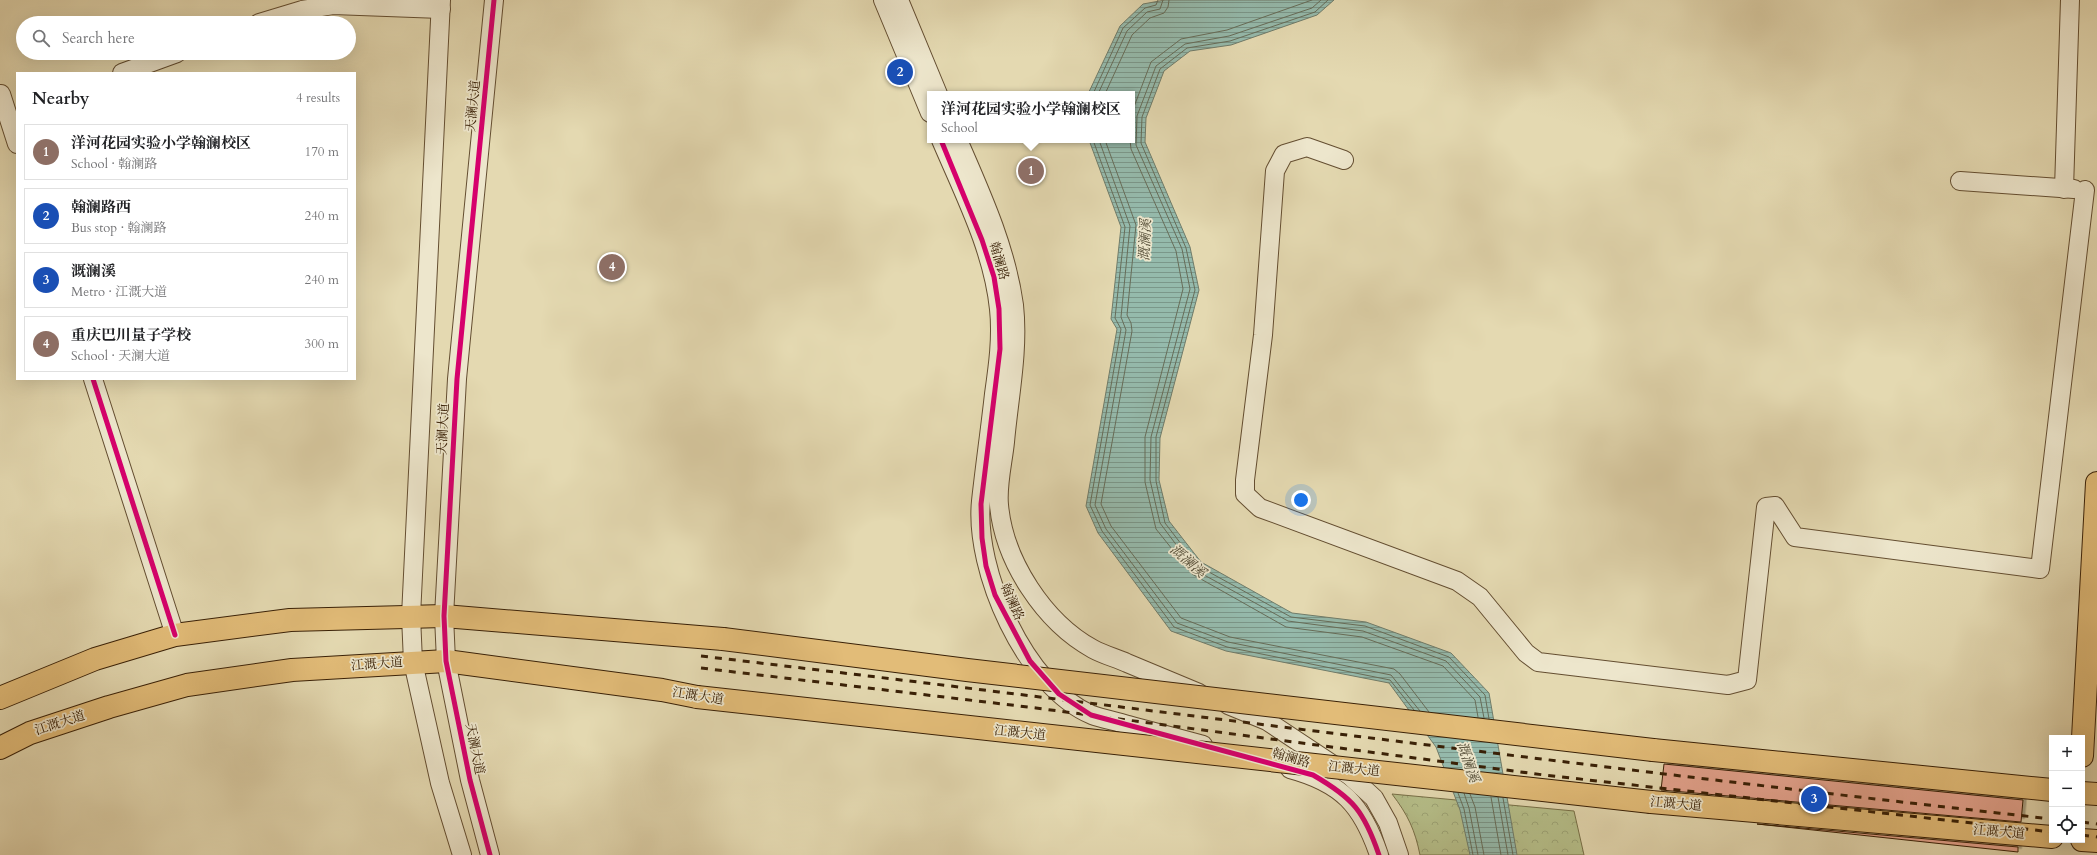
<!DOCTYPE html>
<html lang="en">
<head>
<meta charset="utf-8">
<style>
	:root { --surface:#fff; --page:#f2f2f2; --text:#202124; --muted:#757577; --line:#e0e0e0; --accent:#8f2418 }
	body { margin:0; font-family:Cardo,"Noto Serif SC",serif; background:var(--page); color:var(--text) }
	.controls { position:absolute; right:12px; bottom:12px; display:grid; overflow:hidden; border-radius:0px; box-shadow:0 4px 16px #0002 }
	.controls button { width:36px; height:36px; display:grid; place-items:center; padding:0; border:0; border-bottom:1px solid var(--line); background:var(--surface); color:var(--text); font:20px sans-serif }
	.you { position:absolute; left:1301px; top:500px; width:14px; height:14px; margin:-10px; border:3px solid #fff; border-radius:50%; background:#1a73e8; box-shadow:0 0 0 6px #1a73e833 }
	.badge { display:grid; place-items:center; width:26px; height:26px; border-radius:50%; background:var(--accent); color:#fff; font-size:13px; font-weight:700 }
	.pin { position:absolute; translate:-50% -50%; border:2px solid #fff; box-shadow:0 1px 4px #0006 }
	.popup { position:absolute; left:927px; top:91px; width:208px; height:52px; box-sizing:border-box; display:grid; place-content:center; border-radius:0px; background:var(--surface); filter:drop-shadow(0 1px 3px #0005); font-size:13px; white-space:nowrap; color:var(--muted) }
	.popup b { font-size:15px; color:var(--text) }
	.popup::after { content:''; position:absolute; left:50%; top:100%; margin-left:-8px; border:8px solid transparent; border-top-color:var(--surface) }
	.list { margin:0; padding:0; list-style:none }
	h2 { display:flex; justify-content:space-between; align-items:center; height:52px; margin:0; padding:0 16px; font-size:17px }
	h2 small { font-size:13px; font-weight:400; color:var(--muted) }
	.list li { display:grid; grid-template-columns:26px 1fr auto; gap:12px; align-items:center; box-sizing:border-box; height:56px; margin:0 8px 8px; padding:0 8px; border:1px solid var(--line); border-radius:0px }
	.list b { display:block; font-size:15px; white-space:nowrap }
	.list p { margin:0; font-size:13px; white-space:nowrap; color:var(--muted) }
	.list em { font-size:13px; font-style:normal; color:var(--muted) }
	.icon { flex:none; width:22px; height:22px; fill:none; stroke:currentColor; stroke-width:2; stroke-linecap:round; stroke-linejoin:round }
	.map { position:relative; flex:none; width:2097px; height:855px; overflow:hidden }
	.search { position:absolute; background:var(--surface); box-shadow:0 4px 16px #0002; left:16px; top:16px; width:340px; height:44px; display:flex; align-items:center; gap:10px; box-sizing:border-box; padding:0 14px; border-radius:22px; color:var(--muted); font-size:15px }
	.panel { position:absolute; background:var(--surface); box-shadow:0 4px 16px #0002; left:16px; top:72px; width:340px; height:308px; border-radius:0px }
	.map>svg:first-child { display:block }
</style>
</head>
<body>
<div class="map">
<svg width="2097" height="855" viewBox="0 0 2097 855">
	<defs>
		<pattern id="park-crowns" width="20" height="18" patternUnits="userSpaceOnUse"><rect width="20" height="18" fill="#b6bf8a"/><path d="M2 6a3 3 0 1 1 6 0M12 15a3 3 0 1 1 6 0" fill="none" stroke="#9da476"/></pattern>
		<pattern id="water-rules" width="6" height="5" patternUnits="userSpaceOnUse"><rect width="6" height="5" fill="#95baac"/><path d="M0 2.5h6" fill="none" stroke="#7b978a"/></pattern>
		<filter id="shadow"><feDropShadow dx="3.5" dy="-3.5" stdDeviation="0" flood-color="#0004"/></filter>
	</defs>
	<rect width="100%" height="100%" fill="#e4d9b1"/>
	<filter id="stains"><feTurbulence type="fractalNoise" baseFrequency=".005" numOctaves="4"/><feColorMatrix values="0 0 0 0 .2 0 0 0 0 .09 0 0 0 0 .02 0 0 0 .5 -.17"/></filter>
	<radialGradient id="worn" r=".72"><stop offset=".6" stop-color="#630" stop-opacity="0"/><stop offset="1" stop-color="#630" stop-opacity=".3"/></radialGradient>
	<!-- park -->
	<path fill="url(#park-crowns)" stroke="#787048" d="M1392,794L1574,811L1584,855H1420C1415,830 1408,815 1392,794Z"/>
	<!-- water -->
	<path fill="url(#water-rules)" stroke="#707c6a" d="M1165,0H1334L1317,15L1231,45L1190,51L1164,71L1146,118L1145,142L1190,247L1199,290L1160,438L1159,480L1169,521L1201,562L1292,613L1366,622L1451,653L1489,693L1517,855H1470L1460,810L1436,747L1389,683L1226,651L1171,631L1098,533L1086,506L1117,329L1111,319L1121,227L1089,140H1132V94H1088L1120,26L1143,4Z"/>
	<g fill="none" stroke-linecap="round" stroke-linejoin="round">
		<!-- shore -->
		<g stroke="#676d59" stroke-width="1">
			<path d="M1321,0L1312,8L1229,36L1185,44L1156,66L1137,116L1136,145L1182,249L1190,289L1151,437L1150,480L1160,523L1195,570L1288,621L1363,631L1446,661L1480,697L1484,718"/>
			<path d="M1328,0L1315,12L1230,41L1187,48L1160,69L1142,117L1141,143L1186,248L1195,290L1156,437V481L1165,523L1198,566L1291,617L1365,626L1449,657L1485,695L1489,719"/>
			<path d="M1093,94L1123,28L1145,8L1156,5L1158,0"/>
			<path d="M1098,94L1127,31L1147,12L1160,9L1163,0"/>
			<path d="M1105,94L1132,35L1150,18L1164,13L1168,7L1169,0"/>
			<path d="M1132,112L1151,62L1181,39L1227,30L1312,0"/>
			<path d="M1093,140L1125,227L1115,318L1121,329L1090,505L1102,531L1174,627L1227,647L1390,680L1414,710"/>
			<path d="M1099,140L1130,226L1121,317L1126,330L1095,505L1106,529L1177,623L1228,642L1391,675L1420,711"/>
			<path d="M1105,140L1136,225L1127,315L1131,323L1132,331L1101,504L1111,526L1181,618L1230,637L1394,669L1400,674L1429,712"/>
			<path d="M1130,140L1131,149L1176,251L1183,289L1145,437V482L1156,529L1192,574L1286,627L1362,637L1443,666L1475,700L1478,717"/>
			<path d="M1458,793L1464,809L1473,855"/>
			<path d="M1464,793L1469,808L1478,855"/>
			<path d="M1470,794L1475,807L1484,855"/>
			<path d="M1491,797L1501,855"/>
			<path d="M1498,797L1508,855"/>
			<path d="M1503,798L1513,855"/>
		</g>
	</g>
	<!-- building -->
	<g fill="#e4a38e" stroke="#392006" filter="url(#shadow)">
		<path d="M1664,764L2023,800L2021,822L1661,790Z"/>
		<path d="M1757,824L2018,847V852Z"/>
	</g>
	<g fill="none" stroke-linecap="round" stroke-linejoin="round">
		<!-- minor casing -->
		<g stroke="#644e31" stroke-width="20">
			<g id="minor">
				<path d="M441,0L411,616L413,662L440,783L462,855"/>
				<path d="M883,0L930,113"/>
				<path d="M899,0L938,94"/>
				<path d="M259,23L302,10L333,5L441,9"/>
				<path d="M122,73L177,53"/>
				<path d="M1,94L17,144"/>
				<path d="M941,140C964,194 993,250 999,309C1002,337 998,366 994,394C990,430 985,465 981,501C974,570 1025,687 1092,715C1103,719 1116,721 1128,725C1153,732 1178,738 1203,745"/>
				<path d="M958,140C981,193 1006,247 1014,305C1019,350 1009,397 1005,442C1003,462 997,485 999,505C1004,561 1044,622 1093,649C1104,655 1116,658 1127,663C1151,673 1175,683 1199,693"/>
				<path d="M1344,160L1307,147L1284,154L1275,171L1263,335L1245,480V494L1260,508L1457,581L1480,597L1526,653L1538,662L1728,685L1747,680L1766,507L1775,506L1795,537L2040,569L2085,190"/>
				<path d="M1960,181L2074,189"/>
				<path d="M2064,189L2070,0"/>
				<path d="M93,379L175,635"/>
				<path d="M1228,705L1267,721L1350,776L1374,798L1388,823L1399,855"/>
				<path d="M1290,769C1342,783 1362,805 1379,855"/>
				<path d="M490,855L470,780L446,661L444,616L457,379L494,0"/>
			</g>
		</g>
		<!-- major casing -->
		<g stroke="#392006" stroke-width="24">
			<g id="major">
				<path d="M0,698L95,659L175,635L290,620L444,616L723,639"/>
				<path d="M0,748L30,733L109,707L187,685L292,670L446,661L662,690L697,697"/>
				<path d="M1653,750L2052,790"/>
				<path d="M2082,756L2097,483"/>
				<path d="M2082,793L2097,794"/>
				<path d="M1651,802L2052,837"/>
				<path d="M2082,840L2097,841"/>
			</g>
		</g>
		<!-- minor -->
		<use href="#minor" stroke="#ede6cc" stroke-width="18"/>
		<!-- major -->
		<use href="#major" stroke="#e2bc78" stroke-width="22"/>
		<!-- rail -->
		<g stroke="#392006" stroke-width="3" stroke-dasharray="7 7" stroke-linecap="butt">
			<path d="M701,656C1151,709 1601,769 2052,819"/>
			<path d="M701,668L1036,708L1544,775L2052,832"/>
			<path d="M2082,822L2097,824"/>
			<path d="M2082,835L2097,837"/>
		</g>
		<!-- major-bridge casing -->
		<g stroke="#392006" stroke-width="24" stroke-linecap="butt">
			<g id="major-bridge">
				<path d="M723,639L967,670L1653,750"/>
				<path d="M697,697L1651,802"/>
			</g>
		</g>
		<!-- major-bridge -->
		<use href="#major-bridge" stroke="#e2bc78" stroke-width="22"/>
		<!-- cycleway casing -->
		<g stroke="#ede6cc" stroke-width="8">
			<g id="cycleway">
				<path d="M941,140L982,240L994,277L999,309L1000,349L981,504L982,538L986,566L995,595L1030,661L1059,694L1091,715L1313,775C1353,798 1364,811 1379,855"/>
				<path d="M93,379L175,635"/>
				<path d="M490,855L470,780L446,661L444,616L457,379L494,0"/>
			</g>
		</g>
		<!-- cycleway -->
		<use href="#cycleway" stroke="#d6006c" stroke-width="5"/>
	</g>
	<g text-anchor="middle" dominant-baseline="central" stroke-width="3.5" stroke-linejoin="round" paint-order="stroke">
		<!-- street labels -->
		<g font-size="13" fill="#392006" stroke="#ede6cc">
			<text transform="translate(473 106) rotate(-84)">天澜大道</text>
			<text transform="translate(999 261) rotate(74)">翰澜路</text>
			<text transform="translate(443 429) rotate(-87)">天澜大道</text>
			<text transform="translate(1012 602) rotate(66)">翰澜路</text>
			<text transform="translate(377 664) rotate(-4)">江溉大道</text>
			<text transform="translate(698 696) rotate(9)">江溉大道</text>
			<text transform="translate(60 723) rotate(-18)">江溉大道</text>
			<text transform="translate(1020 733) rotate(6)">江溉大道</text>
			<text transform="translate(475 749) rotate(79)">天澜大道</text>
			<text transform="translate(1291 758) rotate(16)">翰澜路</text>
			<text transform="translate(1354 769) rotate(6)">江溉大道</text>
			<text transform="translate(1676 804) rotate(5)">江溉大道</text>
			<text transform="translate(1999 832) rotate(5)">江溉大道</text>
		</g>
		<!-- water labels -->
		<g font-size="14" font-style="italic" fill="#554e38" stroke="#ede6cc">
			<text transform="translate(1145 240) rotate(-87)">溉澜溪</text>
			<text transform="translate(1188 561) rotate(41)">溉澜溪</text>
			<text transform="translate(1468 762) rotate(71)">溉澜溪</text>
		</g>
	</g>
	<rect width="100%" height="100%" filter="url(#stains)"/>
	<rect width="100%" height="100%" fill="url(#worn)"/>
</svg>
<div class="controls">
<button>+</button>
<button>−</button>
<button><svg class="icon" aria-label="locate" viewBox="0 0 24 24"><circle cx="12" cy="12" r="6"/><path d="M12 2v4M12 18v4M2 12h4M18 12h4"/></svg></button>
</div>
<div class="you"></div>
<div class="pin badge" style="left:1031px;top:171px;background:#8d6e63">1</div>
<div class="popup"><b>洋河花园实验小学翰澜校区</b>School</div>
<div class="pin badge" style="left:900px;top:72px;background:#1a4fb4">2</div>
<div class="pin badge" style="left:1814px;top:799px;background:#1a4fb4">3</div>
<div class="pin badge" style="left:612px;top:267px;background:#8d6e63">4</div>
<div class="search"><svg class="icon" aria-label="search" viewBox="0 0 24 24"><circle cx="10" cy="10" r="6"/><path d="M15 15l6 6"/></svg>Search here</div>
<section class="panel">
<h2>Nearby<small>4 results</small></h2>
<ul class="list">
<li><span class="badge" style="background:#8d6e63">1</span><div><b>洋河花园实验小学翰澜校区</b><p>School · 翰澜路</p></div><em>170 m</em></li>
<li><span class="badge" style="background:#1a4fb4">2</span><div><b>翰澜路西</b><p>Bus stop · 翰澜路</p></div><em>240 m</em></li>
<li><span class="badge" style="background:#1a4fb4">3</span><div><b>溉澜溪</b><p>Metro · 江溉大道</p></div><em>240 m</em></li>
<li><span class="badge" style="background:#8d6e63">4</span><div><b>重庆巴川量子学校</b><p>School · 天澜大道</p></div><em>300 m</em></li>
</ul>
</section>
</div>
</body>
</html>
